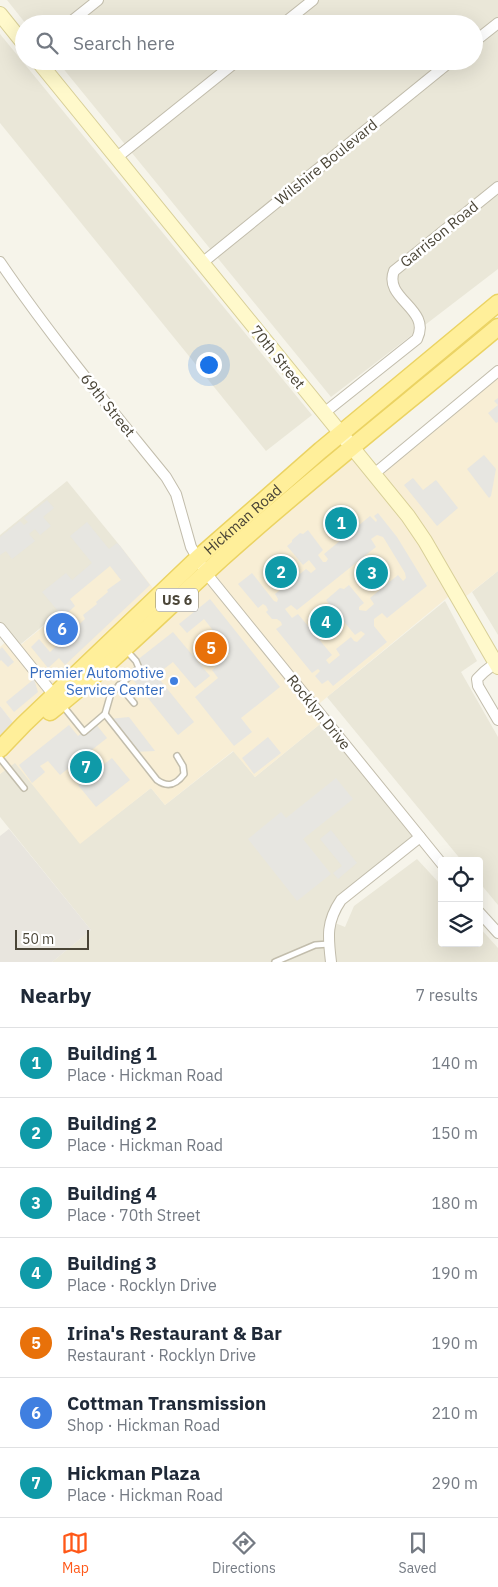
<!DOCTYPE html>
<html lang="en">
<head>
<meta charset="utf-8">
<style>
	:root { --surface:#fff; --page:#f2f2f3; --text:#1f2937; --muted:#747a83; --line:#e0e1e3; --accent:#ff5818 }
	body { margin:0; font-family:"IBM Plex Sans",sans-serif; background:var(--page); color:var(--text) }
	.controls { position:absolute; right:15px; bottom:15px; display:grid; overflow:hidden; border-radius:5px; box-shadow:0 5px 20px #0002 }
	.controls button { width:45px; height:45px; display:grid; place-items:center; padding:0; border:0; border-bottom:1px solid var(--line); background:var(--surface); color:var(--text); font:25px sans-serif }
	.scale { position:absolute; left:15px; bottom:12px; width:74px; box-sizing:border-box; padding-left:5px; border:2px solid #4a4537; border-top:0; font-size:14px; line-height:18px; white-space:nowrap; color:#4a4537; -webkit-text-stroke:4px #fff; paint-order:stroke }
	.you { position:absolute; left:208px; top:364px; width:18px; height:18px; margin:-12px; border:4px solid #fff; border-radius:50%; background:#1a73e8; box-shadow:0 0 0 8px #1a73e833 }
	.badge { display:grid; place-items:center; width:32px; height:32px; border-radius:50%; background:var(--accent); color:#fff; font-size:16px; font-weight:700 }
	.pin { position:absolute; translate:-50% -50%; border:2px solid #fff; box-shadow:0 1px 5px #0006 }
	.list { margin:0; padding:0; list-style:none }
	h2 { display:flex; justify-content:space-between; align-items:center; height:65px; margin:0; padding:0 20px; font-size:21px }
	h2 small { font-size:16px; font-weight:400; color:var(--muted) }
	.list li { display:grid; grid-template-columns:32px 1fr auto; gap:15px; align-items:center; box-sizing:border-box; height:70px; padding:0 20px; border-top:1px solid var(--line) }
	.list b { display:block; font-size:19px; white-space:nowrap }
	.list p { margin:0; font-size:16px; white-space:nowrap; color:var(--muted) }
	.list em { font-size:16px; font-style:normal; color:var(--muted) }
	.icon { flex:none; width:28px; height:28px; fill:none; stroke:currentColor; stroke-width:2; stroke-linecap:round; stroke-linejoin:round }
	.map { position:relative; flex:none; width:498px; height:962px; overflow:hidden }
	.search { position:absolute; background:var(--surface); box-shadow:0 5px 20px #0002; left:15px; right:15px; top:15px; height:55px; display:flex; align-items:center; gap:12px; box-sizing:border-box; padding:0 18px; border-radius:28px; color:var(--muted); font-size:19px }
	.sheet { height:555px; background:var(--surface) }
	nav { display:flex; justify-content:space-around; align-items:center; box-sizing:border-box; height:70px; border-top:1px solid var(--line); background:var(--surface); font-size:14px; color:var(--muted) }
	nav a { display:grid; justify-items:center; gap:2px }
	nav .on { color:var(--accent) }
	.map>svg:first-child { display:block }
</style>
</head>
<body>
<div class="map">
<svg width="498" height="962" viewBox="0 0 498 962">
	<rect width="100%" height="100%" fill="#f6f4ea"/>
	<!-- residential -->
	<g fill="#eae7d8">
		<path d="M7,0H498V269L331,397L57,61H474V24H26Z"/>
		<path d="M0,34L312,415L266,451L0,123Z"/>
		<path d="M67,481L121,547L60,597L67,606L16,648L0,628V535Z"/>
		<path d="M498,571V635L472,592Z"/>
		<path d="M445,601L477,661L461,672L498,737V905L479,882V861H462L327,697Z"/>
		<path d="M325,720L420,837L351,891L330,921L345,927L354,906L417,859L442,886V943H479V927L498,948V962H52L91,930L0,817V774L15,762L80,843L151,788L165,805L234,751L255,777Z"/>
	</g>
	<!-- commercial -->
	<g fill="#f8eed5">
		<path d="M498,371V571L460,601L454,592L315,707L325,720L255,777L233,751L165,805L151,788L80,844L15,763L0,774V750L82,687L352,447L374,474Z"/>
		<path d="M121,547L159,596L18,729L0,706V647L9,639L17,648L60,613L67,606L60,597Z"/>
	</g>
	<!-- industrial -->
	<g fill="#e8e5de">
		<path d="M0,706L18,729L0,749Z"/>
		<path d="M9,829L91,930L52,962H0V836Z"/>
	</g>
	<!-- parking -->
	<g fill="#e7e6e1" fill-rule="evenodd">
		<path d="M498,398V422L496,423L488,413L498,405L494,401Z"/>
		<path d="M484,455L496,469L491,496L489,498L467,469Z"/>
		<path d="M413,478L423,490L436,480L458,508L437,526L404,485Z"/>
		<path d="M47,500L54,508L43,517L51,526L40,535L35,529L29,534L35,541L12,559L6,551L0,555V537L20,521L24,525L28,522L24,518Z"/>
		<path d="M378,513L397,537L427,586L387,618L382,613L374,619V626L387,642L333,686L328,680L322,684L315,676L320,671L318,669L312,673L276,629L282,625L281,622L277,619H272L266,612L268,610L266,606L263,604L258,608L238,584L252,573L274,601L277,602L278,599L275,594L306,569L311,573L316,569L309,560L303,565L287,546L292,542V540L300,533L303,534L308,530L323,550L318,555L323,562H326L328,559L324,554L370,516L376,522L377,520L374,516ZM377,535L383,537L385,540L405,573L406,578L403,581L398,575L370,598L374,604L366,611L359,610V607L364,603L349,585L344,589L340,588L326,600L355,635L361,631L365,634L357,642L354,641L351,637L336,649L340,655L329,664L326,660L332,655L298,614L292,618L285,609L291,605L297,610L376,547L371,539Z"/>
		<path d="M87,522L109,549L117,543L121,547L150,585L65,665L59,658L48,668L31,647L39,639L50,652L85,619L83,615L97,604L96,602L108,592L107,590L121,580L110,566L70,599L75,606L63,617L42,592L66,573L72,580L92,563L70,536Z"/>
		<path d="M210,599L280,687L241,718L252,732L234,746L195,697L218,678L212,670L230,655L217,640L219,638L204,619L187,633L179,624Z"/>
		<path d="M173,632L210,676L195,688L173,662L156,675L194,722L178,735L130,676L139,668L136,661Z"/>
		<path d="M2,647L14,662L8,667L1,660L0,661V649Z"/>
		<path d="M34,679L38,692L14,712L6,702Z"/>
		<path d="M129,717L155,751L134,752L109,719Z"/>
		<path d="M95,723L107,738L60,775L48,761L40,766L45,772L32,783L19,765L69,725L78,736Z"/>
		<path d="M268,737L281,753L254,774L242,758Z"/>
		<path d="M112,758L130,780L96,807L78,785Z"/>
		<path d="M336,778L353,799L303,839L331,874L297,901L248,839L281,812L286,818Z"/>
		<path d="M331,830L357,863L338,879L333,873L342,866L320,839Z"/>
	</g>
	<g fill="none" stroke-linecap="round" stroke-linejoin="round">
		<!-- lane casing -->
		<g stroke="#c2bdac" stroke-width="8">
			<g id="lane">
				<path d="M119,685L134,703"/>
				<path d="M63,706L84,732L105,714L111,693L139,668L136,661L126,650"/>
				<path d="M105,714L157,780C168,788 176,785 184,774L183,766L177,756"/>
				<path d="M0,758L24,788"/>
				<path d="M275,962L315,945L329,944"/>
			</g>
		</g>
		<!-- street casing -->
		<g stroke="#c2bdac" stroke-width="12">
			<g id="street">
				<path d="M68,24L98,0"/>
				<path d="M283,24L313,0"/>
				<path d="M474,42L498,23"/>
				<path d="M116,158L237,61"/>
				<path d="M0,262C51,337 109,407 166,477L176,494L191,547L206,573L442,864"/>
				<path d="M202,263L451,61"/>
				<path d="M324,413L417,339C432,309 383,299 394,271L498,187"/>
				<path d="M374,474L498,371"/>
				<path d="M0,628L57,699"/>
				<path d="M498,661L484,672L477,679L478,686L498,720"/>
				<path d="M479,912L498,933"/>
				<path d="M331,962C328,937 326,922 341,900L420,837"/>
			</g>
		</g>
		<!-- secondary casing -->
		<g stroke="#d8cf98" stroke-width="16">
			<g id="secondary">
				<path d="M0,14L24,44"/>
				<path d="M38,61L408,516L425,541L498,667"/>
			</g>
		</g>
		<!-- primary casing -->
		<g stroke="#ebd363" stroke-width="19">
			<g id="primary">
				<path d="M50,712C111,664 165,610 222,558C311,478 406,404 498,327"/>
				<path id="s1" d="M0,749L24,724L198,558L321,450L498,303"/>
			</g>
		</g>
		<!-- lane -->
		<use href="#lane" stroke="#fff" stroke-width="5"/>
		<!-- street -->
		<use href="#street" stroke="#fff" stroke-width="10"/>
		<!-- secondary -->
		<use href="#secondary" stroke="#fff9cb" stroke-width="14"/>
		<!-- primary -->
		<use href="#primary" stroke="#ffef9a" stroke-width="16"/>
	</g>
	<!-- markers -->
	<circle fill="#3f7fe0" stroke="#fff" stroke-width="2" cx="174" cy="681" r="5"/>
	<g text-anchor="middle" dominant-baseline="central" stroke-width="5" stroke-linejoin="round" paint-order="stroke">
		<!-- shield labels -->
		<rect fill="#fff" stroke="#807d73" stroke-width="1" x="156" y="588.5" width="42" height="23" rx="4"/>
		<g font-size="14" font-weight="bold" fill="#4a4537">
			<text x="177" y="600">US 6</text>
		</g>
		<!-- street labels -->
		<g font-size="15" fill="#4a4537" stroke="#fff">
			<text transform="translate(326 162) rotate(-39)">Wilshire Boulevard</text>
			<text transform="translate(439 234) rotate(-39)">Garrison Road</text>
			<text transform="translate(278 357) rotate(51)">70th Street</text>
			<text transform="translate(108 405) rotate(51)">69th Street</text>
			<text stroke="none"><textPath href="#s1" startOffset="334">Hickman Road</textPath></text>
			<text transform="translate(319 712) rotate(51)">Rocklyn Drive</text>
		</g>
		<!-- shop labels -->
		<g font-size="15" fill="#366cbe" stroke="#fff" text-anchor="end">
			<text x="164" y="672">Premier Automotive<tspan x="164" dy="17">Service Center</tspan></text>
		</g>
	</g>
</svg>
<div class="controls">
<button><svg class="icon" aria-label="locate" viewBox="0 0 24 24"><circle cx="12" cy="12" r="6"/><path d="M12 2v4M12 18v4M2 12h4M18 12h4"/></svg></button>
<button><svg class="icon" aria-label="layers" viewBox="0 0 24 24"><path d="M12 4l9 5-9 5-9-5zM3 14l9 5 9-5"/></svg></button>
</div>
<div class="scale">50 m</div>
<div class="you"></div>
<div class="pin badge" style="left:341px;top:523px;background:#0f9aa8">1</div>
<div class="pin badge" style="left:281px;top:572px;background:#0f9aa8">2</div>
<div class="pin badge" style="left:372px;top:573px;background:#0f9aa8">3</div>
<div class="pin badge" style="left:326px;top:622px;background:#0f9aa8">4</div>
<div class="pin badge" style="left:211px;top:648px;background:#e8710a">5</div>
<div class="pin badge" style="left:62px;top:629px;background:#3f7fe0">6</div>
<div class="pin badge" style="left:86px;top:767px;background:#0f9aa8">7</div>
<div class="search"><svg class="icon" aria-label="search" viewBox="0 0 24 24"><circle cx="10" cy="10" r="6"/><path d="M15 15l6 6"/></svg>Search here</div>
</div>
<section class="sheet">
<h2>Nearby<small>7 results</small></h2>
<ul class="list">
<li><span class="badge" style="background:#0f9aa8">1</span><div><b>Building 1</b><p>Place · Hickman Road</p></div><em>140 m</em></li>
<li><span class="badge" style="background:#0f9aa8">2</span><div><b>Building 2</b><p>Place · Hickman Road</p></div><em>150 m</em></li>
<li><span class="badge" style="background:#0f9aa8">3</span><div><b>Building 4</b><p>Place · 70th Street</p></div><em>180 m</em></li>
<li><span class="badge" style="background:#0f9aa8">4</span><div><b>Building 3</b><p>Place · Rocklyn Drive</p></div><em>190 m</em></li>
<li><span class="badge" style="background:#e8710a">5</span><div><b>Irina's Restaurant &amp; Bar</b><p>Restaurant · Rocklyn Drive</p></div><em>190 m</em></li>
<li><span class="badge" style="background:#3f7fe0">6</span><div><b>Cottman Transmission</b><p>Shop · Hickman Road</p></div><em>210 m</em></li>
<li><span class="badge" style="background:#0f9aa8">7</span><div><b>Hickman Plaza</b><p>Place · Hickman Road</p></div><em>290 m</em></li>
</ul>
</section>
<nav>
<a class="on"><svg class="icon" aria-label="map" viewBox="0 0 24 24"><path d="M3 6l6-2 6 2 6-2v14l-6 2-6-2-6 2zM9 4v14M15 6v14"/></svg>Map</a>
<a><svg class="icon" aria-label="directions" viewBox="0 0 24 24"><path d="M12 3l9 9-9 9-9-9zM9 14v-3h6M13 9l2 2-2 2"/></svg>Directions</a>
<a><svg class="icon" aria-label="saved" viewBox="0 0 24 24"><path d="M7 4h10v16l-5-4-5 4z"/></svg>Saved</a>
</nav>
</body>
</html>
